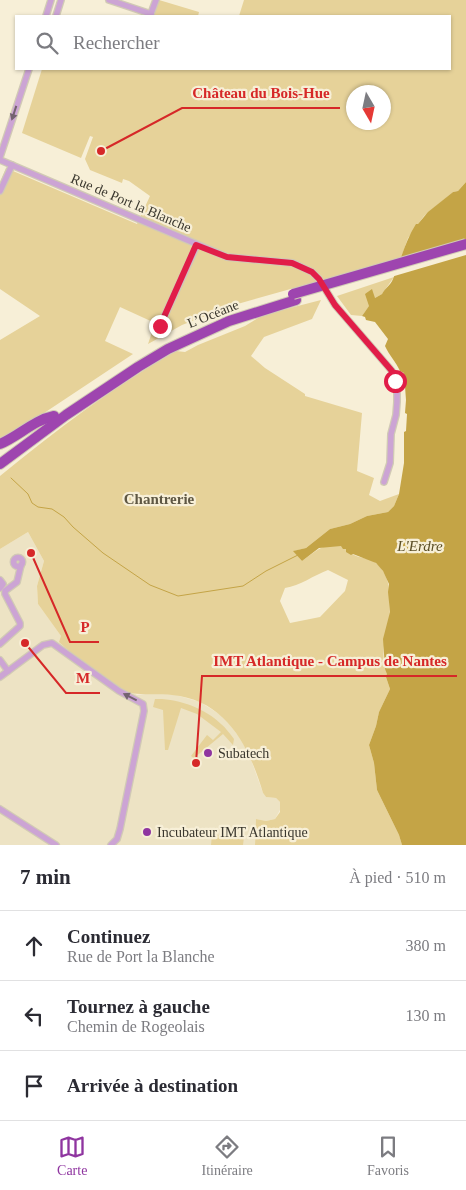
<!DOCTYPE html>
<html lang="fr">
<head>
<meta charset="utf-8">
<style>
	:root { --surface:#fff; --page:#f7f7f7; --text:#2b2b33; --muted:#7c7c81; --line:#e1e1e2; --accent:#8f35a0 }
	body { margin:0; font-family:Georgia,serif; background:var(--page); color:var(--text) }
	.compass { position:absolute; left:346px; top:85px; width:45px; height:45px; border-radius:50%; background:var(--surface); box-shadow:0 1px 4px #0004; rotate:171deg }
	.stop { position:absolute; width:15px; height:15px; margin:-11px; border:4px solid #e11d48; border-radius:50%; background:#fff }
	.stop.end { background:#e11d48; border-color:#fff; box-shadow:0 1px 5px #0008 }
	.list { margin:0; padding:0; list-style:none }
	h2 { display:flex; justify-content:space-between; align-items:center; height:65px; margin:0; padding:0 20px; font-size:21px }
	h2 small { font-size:16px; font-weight:400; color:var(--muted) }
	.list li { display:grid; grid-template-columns:32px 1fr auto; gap:15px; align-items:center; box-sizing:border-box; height:70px; padding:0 20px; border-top:1px solid var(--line) }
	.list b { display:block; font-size:19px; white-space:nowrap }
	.list p { margin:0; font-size:16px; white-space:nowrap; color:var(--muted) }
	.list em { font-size:16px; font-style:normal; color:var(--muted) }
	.icon { flex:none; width:28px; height:28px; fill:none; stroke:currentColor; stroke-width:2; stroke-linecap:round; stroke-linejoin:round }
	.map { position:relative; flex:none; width:466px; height:845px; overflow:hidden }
	.search { position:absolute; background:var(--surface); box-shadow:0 1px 4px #0004; left:15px; right:15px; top:15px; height:55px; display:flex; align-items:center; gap:12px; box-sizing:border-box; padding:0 18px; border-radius:0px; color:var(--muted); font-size:19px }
	.sheet { height:275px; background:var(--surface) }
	nav { display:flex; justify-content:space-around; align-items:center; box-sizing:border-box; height:70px; border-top:1px solid var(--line); background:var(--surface); font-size:14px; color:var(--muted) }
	nav a { display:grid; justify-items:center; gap:2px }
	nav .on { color:var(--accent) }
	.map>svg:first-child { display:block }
</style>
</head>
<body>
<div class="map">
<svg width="466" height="845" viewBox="0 0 466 845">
	<rect width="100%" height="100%" fill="#f7efd7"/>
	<!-- built -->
	<path fill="#ede3c4" d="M28,532L44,561L37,586L38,604L61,636L137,695L154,693L176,695L200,702L224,717L239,737L249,754L263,793L266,797L276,798L280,802L281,808L275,819L266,821L256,819L255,845H0V549Z"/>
	<!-- green -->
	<g fill="#e6d299" fill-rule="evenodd">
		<path d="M159,0L199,12L198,16H153Z"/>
		<path d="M244,0H466V182L458,191L453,192L424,216L408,238L401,258L234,305L182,325L148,344L155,323L120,307L105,341L133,354L20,429L0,449V340L40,316L0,289V183L6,168L137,224L150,196L129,181L123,179L122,183L90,170L85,159L93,137L90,136L81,158L22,133L42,69H450V16H239ZM354,92H384V122H354Z"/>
		<path d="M394,277L382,294L375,298L362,316L351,315L337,296Z"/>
		<path d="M321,300L312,319L264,337L251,356L265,368L305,394V396L362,413L357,471L374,478L369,495L380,501L399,494L394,506L388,512L367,516L350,524L330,529L306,548L294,551L302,561C313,553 325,542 340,545C345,547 348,551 352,554C360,559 370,557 377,564C382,568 387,577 388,583C389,586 390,611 390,614C387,633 378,655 388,674L386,677L390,689L379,712L376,726L369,745L374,763L377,790L399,835L402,845H255L256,819L266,821L275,819L280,812V802L276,798L266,797L263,793C249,746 226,700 172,695C154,693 136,697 119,689C114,687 108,682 103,679C88,667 73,655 59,642L61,636L38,604L37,586L44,561L28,532L0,549V476C56,430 113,387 176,351L185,352L198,345L245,326L263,315ZM328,570L348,580L345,591L320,617L290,623L280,601L285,588C300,586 314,575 328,570Z"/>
		<path d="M155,699C177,698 205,708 221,724C226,728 230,734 234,739L233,745L223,734L194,758L191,756L207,735L213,740L221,732L197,714L181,708L168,750H165L163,710L153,707Z"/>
		<path d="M212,835L244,837L243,845H211Z"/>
	</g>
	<!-- water -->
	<path fill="#c4a446" d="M466,182V845H402L399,835L377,790L374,763L369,745L376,726L379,712L390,689L386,677L387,674L385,669L383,639L390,612L388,592L389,584L383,571L376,563L353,554L351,555L346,552V549H343L341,546L319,548L302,561L293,551L306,548L330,529L350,524L367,516L388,512L394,506L399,494L404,463V432L406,431L407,414L405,413L406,400L404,373L400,371C396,362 389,355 385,346L388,339L375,322L366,320L365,317L362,316L369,306L365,294L372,289L375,298L382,294C385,288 391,285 393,279C401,260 405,241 416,224H418L428,212L453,192L458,191Z"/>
	<!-- pier -->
	<path fill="#f7efd7" d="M466,239V255L391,277L398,259Z"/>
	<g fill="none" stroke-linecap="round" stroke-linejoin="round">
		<!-- stream -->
		<path stroke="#c4a446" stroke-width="1" d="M11,478L28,494L32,503L38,507L52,509L64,517L73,527L103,553L150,585L178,596L243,586L266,571L298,555"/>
		<!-- minor casing -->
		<g stroke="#d1cab5" stroke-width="8">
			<g id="minor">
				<path d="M109,0L151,14"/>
				<path d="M46,16L51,0"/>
				<path d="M56,16L61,0"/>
				<path d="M150,16L156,0"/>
				<path d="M0,157L29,69"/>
				<path d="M0,160L227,257L293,263L312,272L319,279L335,305L392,371L397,392V402L396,415L391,434L390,463L384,482"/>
				<path d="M0,191L12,165"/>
				<path d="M160,326L197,245"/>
				<circle cx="18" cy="562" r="4.5"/>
				<path d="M0,580L3,584L0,588"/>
				<path d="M0,644L20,626V623L5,594V591L17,582L21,565"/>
				<path d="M0,660L8,671"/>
				<path d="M0,677L43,645L52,643L119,691L143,704L144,711L120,829L117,839L111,845"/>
				<path d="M0,809L56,845"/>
			</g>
		</g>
		<!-- motorway casing -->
		<g stroke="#d1cab5" stroke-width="12">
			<g id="motorway">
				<path d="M0,444C19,436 34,420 54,416"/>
				<path d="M0,464L66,415L138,367L168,349L229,321L296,300"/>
			</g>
		</g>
		<!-- minor -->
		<use href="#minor" stroke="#cca4d4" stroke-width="5.5"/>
		<!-- motorway -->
		<use href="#motorway" stroke="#9e45af" stroke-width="10"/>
		<!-- motorway-bridge casing -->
		<g stroke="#d1cab5" stroke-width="12" stroke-linecap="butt">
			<path id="motorway-bridge" d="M293,294L466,244"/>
		</g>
		<!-- motorway-bridge -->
		<use href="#motorway-bridge" stroke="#9e45af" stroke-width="10"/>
	</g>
	<!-- one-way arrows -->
	<defs><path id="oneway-solid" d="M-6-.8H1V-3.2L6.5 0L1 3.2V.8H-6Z" transform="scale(1.25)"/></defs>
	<g fill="#746270">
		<use href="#oneway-solid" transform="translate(14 113) rotate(108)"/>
		<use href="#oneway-solid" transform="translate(130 697) rotate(-153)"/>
	</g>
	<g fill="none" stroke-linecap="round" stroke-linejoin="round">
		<!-- route -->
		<path stroke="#e11d48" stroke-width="6" d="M160,326L196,245L227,257L292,263L312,272L319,279L335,305L392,371L395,381"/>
	</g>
	<!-- markers -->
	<g fill="#8f35a0" stroke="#f7efd7" stroke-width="2">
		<circle cx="208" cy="753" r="5"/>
		<circle cx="147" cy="832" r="5"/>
	</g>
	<g text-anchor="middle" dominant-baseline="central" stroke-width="4.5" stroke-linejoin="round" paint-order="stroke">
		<!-- street labels -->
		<g font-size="14" fill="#39362d" stroke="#f7efd7">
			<text transform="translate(131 203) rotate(23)">Rue de Port la Blanche</text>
			<text transform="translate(213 314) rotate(-22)">L’Océane</text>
		</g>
		<!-- poi labels -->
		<g font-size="14" fill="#39362d" stroke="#f7efd7" text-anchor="start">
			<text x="218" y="753">Subatech</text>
			<text x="157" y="832">Incubateur IMT Atlantique</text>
		</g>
		<!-- neighbourhood labels -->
		<g font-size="15" font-weight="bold" fill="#5e5743" stroke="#f7efd7">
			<text x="159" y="499">Chantrerie</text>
		</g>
		<!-- water labels -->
		<g font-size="15" font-style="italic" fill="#5a4d25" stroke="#f7efd7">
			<text x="420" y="546">L'Erdre</text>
		</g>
	</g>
	<!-- callouts -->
	<path fill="none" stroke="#d62828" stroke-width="2" d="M101 151L182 108H340M31 553L70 642H99M196 763L202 676H457M25 643L66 693H100"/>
	<g fill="#d62828" stroke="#f7efd7" stroke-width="2">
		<circle cx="101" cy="151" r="5"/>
		<circle cx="31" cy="553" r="5"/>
		<circle cx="196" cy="763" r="5"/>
		<circle cx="25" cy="643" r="5"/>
	</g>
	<g font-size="15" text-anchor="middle" font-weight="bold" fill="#d62828" stroke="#f7efd7" stroke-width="4.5" stroke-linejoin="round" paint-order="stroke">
		<text x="261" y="98">Château du Bois-Hue</text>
		<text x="85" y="632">P</text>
		<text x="330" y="666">IMT Atlantique - Campus de Nantes</text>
		<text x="83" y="683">M</text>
	</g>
</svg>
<svg class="compass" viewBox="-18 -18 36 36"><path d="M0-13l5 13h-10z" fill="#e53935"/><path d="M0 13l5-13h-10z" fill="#7c7c81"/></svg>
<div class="stop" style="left:395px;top:381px"></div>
<div class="stop end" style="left:160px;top:326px"></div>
<div class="search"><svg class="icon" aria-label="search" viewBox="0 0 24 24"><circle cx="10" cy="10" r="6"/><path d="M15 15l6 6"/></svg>Rechercher</div>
</div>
<section class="sheet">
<h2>7 min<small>À pied · 510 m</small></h2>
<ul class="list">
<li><svg class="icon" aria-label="ahead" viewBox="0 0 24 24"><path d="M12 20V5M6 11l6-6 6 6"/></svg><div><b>Continuez</b><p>Rue de Port la Blanche</p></div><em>380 m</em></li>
<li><svg class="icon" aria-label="left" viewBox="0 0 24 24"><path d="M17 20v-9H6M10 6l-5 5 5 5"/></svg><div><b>Tournez à gauche</b><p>Chemin de Rogeolais</p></div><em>130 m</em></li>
<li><svg class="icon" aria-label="arrive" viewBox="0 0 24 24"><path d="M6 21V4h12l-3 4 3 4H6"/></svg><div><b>Arrivée à destination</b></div></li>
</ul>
</section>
<nav>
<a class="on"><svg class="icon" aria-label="map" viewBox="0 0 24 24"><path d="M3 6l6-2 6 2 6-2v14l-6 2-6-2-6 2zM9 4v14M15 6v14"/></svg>Carte</a>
<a><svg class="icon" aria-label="directions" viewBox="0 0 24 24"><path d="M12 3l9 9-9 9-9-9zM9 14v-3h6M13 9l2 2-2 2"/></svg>Itinéraire</a>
<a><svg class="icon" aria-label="saved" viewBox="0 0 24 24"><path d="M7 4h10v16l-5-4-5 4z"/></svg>Favoris</a>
</nav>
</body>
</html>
